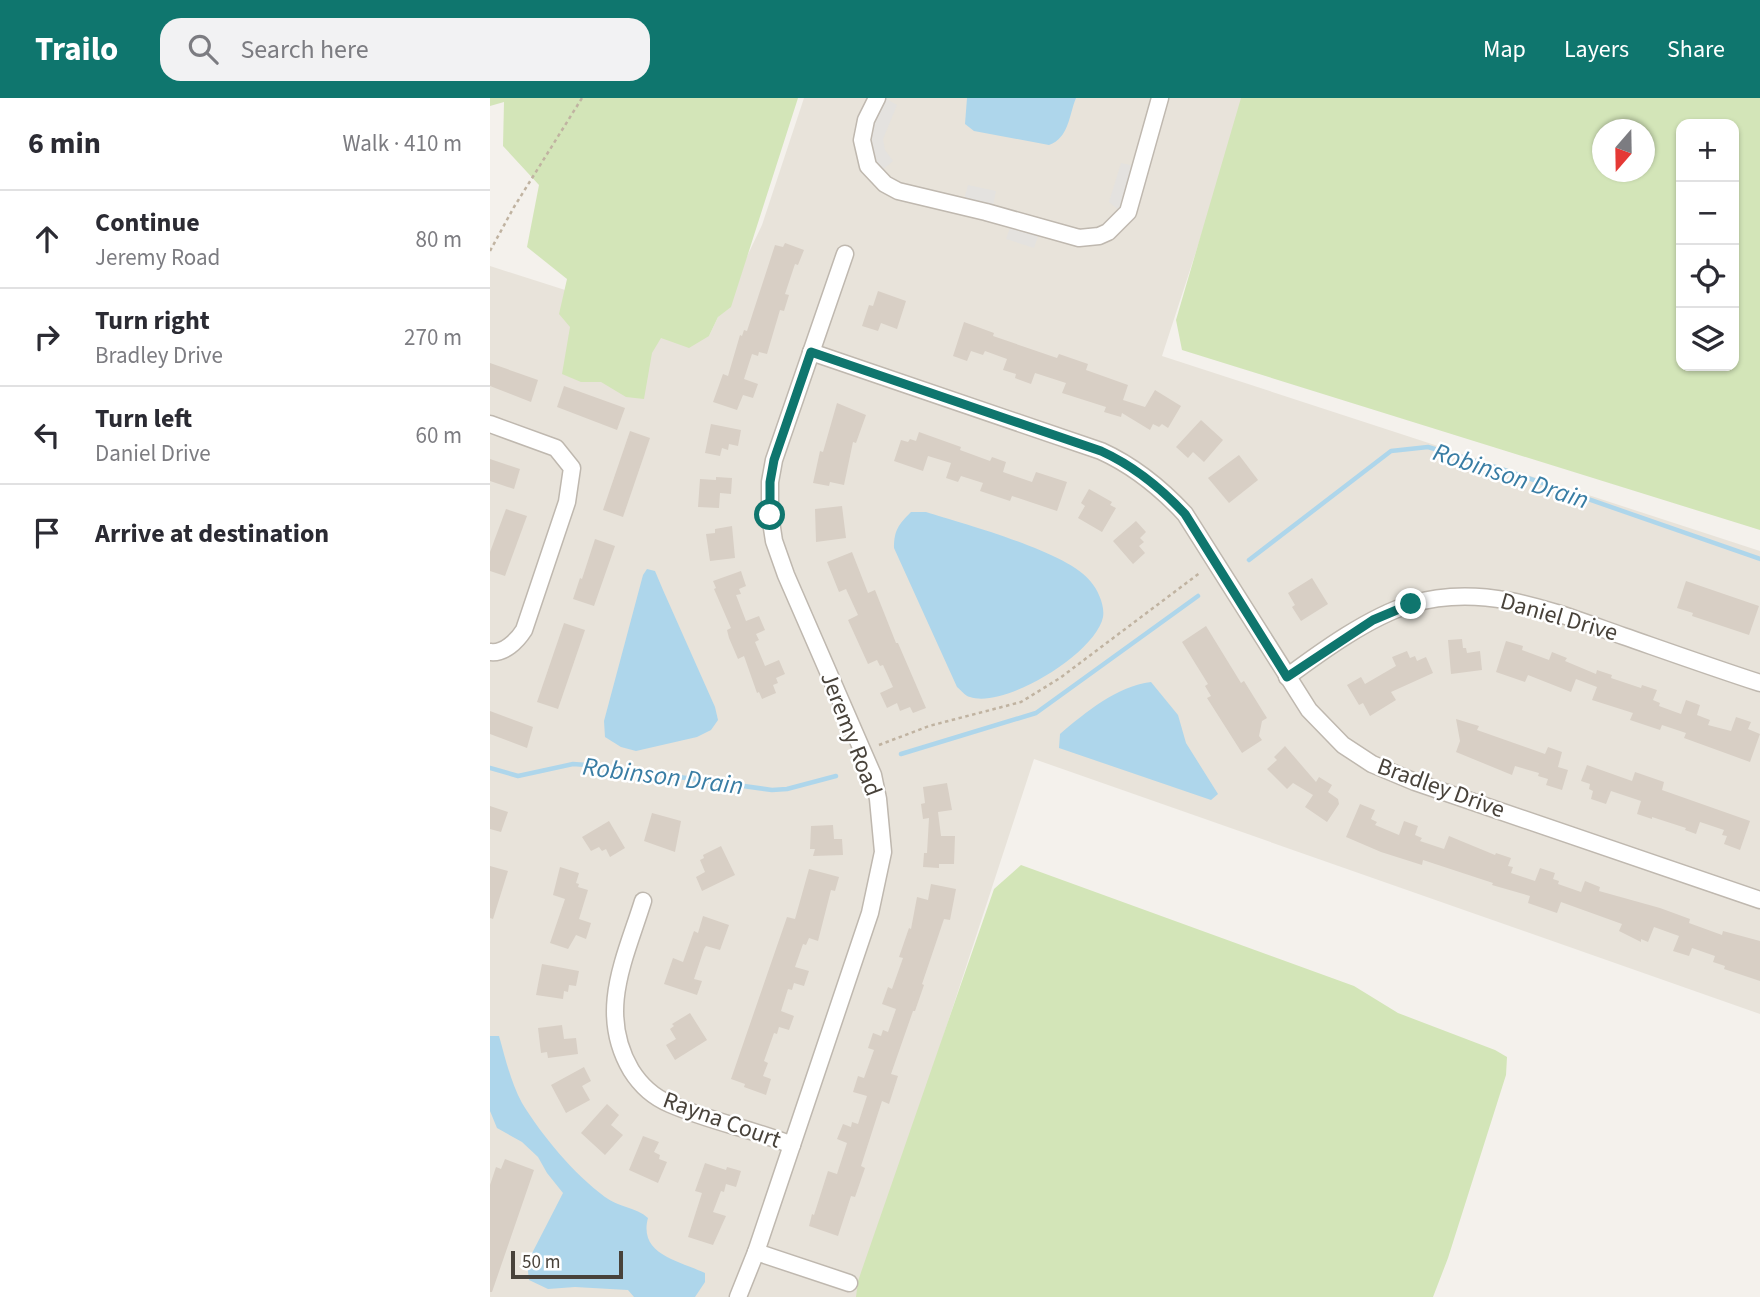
<!DOCTYPE html>
<html lang="en">
<head>
<meta charset="utf-8">
<style>
	:root { --surface:#fff; --page:#f2f2f3; --text:#2b2b33; --muted:#7c7c81; --line:#e1e1e2; --accent:#0f766e }
	body { margin:0; font-family:"Source Sans 3",sans-serif; background:var(--page); color:var(--text) }
	.controls { position:absolute; right:21px; top:21px; display:grid; overflow:hidden; border-radius:14px; box-shadow:0 2px 5px #0004 }
	.controls button { width:63px; height:63px; display:grid; place-items:center; padding:0; border:0; border-bottom:2px solid var(--line); background:var(--surface); color:var(--text); font:35px sans-serif }
	.compass { position:absolute; left:1102px; top:21px; width:63px; height:63px; border-radius:50%; background:var(--surface); box-shadow:0 2px 5px #0004; rotate:200deg }
	.scale { position:absolute; left:21px; bottom:18px; width:112px; box-sizing:border-box; padding-left:7px; border:4px solid #48423a; border-top:0; font-size:19px; line-height:24px; white-space:nowrap; color:#48423a; -webkit-text-stroke:5px #fff; paint-order:stroke }
	.stop { position:absolute; width:21px; height:21px; margin:-16px; border:5px solid #0f766e; border-radius:50%; background:#fff }
	.stop.end { background:#0f766e; border-color:#fff; box-shadow:0 2px 7px #0008 }
	.list { margin:0; padding:0; list-style:none }
	h2 { display:flex; justify-content:space-between; align-items:center; height:91px; margin:0; padding:0 28px; font-size:30px }
	h2 small { font-size:23px; font-weight:400; color:var(--muted) }
	.list li { display:grid; grid-template-columns:46px 1fr auto; gap:21px; align-items:center; box-sizing:border-box; height:98px; padding:0 28px; border-top:2px solid var(--line) }
	.list b { display:block; font-size:26px; white-space:nowrap }
	.list p { margin:0; font-size:23px; white-space:nowrap; color:var(--muted) }
	.list em { font-size:23px; font-style:normal; color:var(--muted) }
	.icon { flex:none; width:38px; height:38px; fill:none; stroke:currentColor; stroke-width:2; stroke-linecap:round; stroke-linejoin:round }
	.map { position:relative; flex:none; width:1270px; height:1199px; overflow:hidden }
	header { display:flex; align-items:center; gap:42px; box-sizing:border-box; height:98px; padding:0 35px; background:var(--accent); color:#fff }
	header strong { font-size:33px }
	nav { display:flex; gap:38px; margin-inline-start:auto; font-size:24px }
	.search { width:490px; height:63px; background:var(--page); display:flex; align-items:center; gap:18px; box-sizing:border-box; padding:0 24px; border-radius:21px; color:var(--muted); font-size:26px }
	main { display:flex }
	aside { flex:1; background:var(--surface) }
	.map>svg:first-child { display:block }
</style>
</head>
<body>
<header>
<strong>Trailo</strong>
<div class="search"><svg class="icon" aria-label="search" viewBox="0 0 24 24"><circle cx="10" cy="10" r="6"/><path d="M15 15l6 6"/></svg>Search here</div>
<nav><a>Map</a><a>Layers</a><a>Share</a></nav>
</header>
<main>
<aside>
<h2>6 min<small>Walk · 410 m</small></h2>
<ul class="list">
<li><svg class="icon" aria-label="ahead" viewBox="0 0 24 24"><path d="M12 20V5M6 11l6-6 6 6"/></svg><div><b>Continue</b><p>Jeremy Road</p></div><em>80 m</em></li>
<li><svg class="icon" aria-label="right" viewBox="0 0 24 24"><path d="M7 20v-9h11M14 6l5 5-5 5"/></svg><div><b>Turn right</b><p>Bradley Drive</p></div><em>270 m</em></li>
<li><svg class="icon" aria-label="left" viewBox="0 0 24 24"><path d="M17 20v-9H6M10 6l-5 5 5 5"/></svg><div><b>Turn left</b><p>Daniel Drive</p></div><em>60 m</em></li>
<li><svg class="icon" aria-label="arrive" viewBox="0 0 24 24"><path d="M6 21V4h12l-3 4 3 4H6"/></svg><div><b>Arrive at destination</b></div></li>
</ul>
</aside>
<div class="map">
<svg width="1270" height="1199" viewBox="0 0 1270 1199">
	<rect width="100%" height="100%" fill="#f4f1ec"/>
	<!-- residential -->
	<path fill="#e8e3da" d="M314,0H756L672,258L1270,453V916L544,661L368,1199H0V168L219,238L272,127Z"/>
	<!-- green -->
	<g fill="#d3e5b8" fill-rule="evenodd">
		<path d="M0,0H308L241,209L228,219L219,238L199,250L171,240L162,255L154,301L136,299L111,284H91L72,276L80,229L69,216L77,181L37,149L49,87L13,48L14,4L0,8Z"/>
		<path d="M751,0H1270V432L692,252L686,222ZM1244,26V268H1191V26ZM1112,32H1154V74H1112Z"/>
		<path d="M531,767L864,888L908,915L1005,952L1017,959L1016,977L958,1160L943,1199H366L368,1183L504,791Z"/>
	</g>
	<!-- parking -->
	<g fill="#e4e2df">
		<path d="M395,0L407,7L393,41L395,52L403,63L391,73L385,65L380,38L383,26Z"/>
		<path d="M631,65L645,68L630,113L619,104Z"/>
		<path d="M478,87L506,93L503,108L474,101Z"/>
		<path d="M521,127L549,136L544,150L516,141Z"/>
	</g>
	<!-- water -->
	<g fill="#aed6eb">
		<path d="M477,0H586C579,17 579,40 559,47L484,33L475,26Z"/>
		<path d="M421,414H436C474,426 579,454 601,484C608,492 615,508 613,519C606,555 515,611 480,599C475,598 471,592 467,589L404,450C404,432 409,426 421,414Z"/>
		<path d="M157,471L165,473L173,492L225,609L228,622L221,632L207,639L146,653L131,649L115,639L114,623L153,477Z"/>
		<path d="M661,584L688,617L696,645L728,696L721,702L569,650L570,636C596,614 627,588 661,584Z"/>
		<path d="M0,938H9C15,959 21,985 32,1005C53,1039 83,1075 115,1099C128,1109 146,1109 158,1120C148,1157 190,1163 215,1175V1184L205,1199H144L138,1192L85,1189L58,1191L39,1182L37,1165L73,1095L57,1075L48,1059L32,1044L7,1030L0,1013Z"/>
	</g>
	<g fill="none" stroke-linecap="round" stroke-linejoin="round">
		<!-- stream -->
		<g stroke="#aed6eb" stroke-width="4.5">
			<path d="M759,462L901,353L938,349L1012,371L1270,461"/>
			<path d="M411,656L546,615L708,498"/>
			<path d="M0,670L28,678L83,666L110,668L282,692L297,691L346,678"/>
		</g>
	</g>
	<!-- building -->
	<g fill="#d8cfc5">
		<path d="M295,145L314,152L308,167L305,166L295,196L299,197L294,213L290,212L277,256L269,254L268,258L262,256L254,281L268,286L263,300L253,297L247,312L223,304L233,276L238,278L250,237L252,238L254,232L257,233L285,147L293,149Z"/>
		<path d="M388,193L416,203L407,231L391,225L388,233L372,228L379,207L383,208Z"/>
		<path d="M474,224L504,235L503,238L567,260L569,256L598,266L596,272L638,287L633,302L655,309L665,292L691,308L678,330L672,326L669,329L663,326L660,332L632,315L631,319L614,314L616,309L572,295L576,285L545,275L541,286L525,280L526,276L513,272L517,261L495,253L493,257L481,253L477,263L463,258Z"/>
		<path d="M0,265L48,282L41,304L0,288Z"/>
		<path d="M74,288L135,310L127,332L67,309Z"/>
		<path d="M347,305L376,317L366,345L363,344L354,387L340,384L339,388L323,385L330,353L333,354Z"/>
		<path d="M711,322L733,342L714,364L703,354L698,360L686,349Z"/>
		<path d="M221,326L251,332L248,348L239,346L238,352L232,350L230,358L215,355Z"/>
		<path d="M140,333L160,340L133,419L113,412Z"/>
		<path d="M429,334L471,349L470,352L500,363L502,359L516,364L513,374L542,384L546,374L577,384L567,413L522,398L520,403L490,393L493,385L471,378L468,384L456,380L461,365L438,358L433,373L404,363L411,342L418,344L420,341L426,343Z"/>
		<path d="M749,357L768,382L739,405L718,380Z"/>
		<path d="M0,361L30,371L24,391L0,383Z"/>
		<path d="M226,379L242,380L241,396L230,395L229,410L208,409L210,381L226,382Z"/>
		<path d="M599,391L622,404L620,407L626,410L612,434L588,420L595,408L591,405Z"/>
		<path d="M352,408L356,440L326,444L325,411Z"/>
		<path d="M16,411L37,418L15,478L0,473V454Z"/>
		<path d="M646,423L656,434L650,440L654,444L649,448L655,455L643,466L623,443Z"/>
		<path d="M242,428L245,460L220,463L216,436L225,435V431Z"/>
		<path d="M105,441L125,448L104,508L83,501L90,480L92,481Z"/>
		<path d="M362,454L378,495L385,492L406,545H408L436,610L423,615L420,609L410,613L407,605L397,610L390,595L403,589L393,567L390,568L387,562L378,566L358,522L368,517L356,491L349,494L337,464Z"/>
		<path d="M251,473L256,488L249,491L251,496L246,497L256,523L269,518L275,532L266,536L269,542L265,544L275,568L289,562L295,576L286,580L288,585L283,587L286,595L272,601L269,594L267,595L254,558L248,561L239,540L237,532L241,530L224,491L226,490L223,483Z"/>
		<path d="M822,480L838,506L811,523L802,509L805,507L798,495Z"/>
		<path d="M1196,483L1269,508L1259,537L1202,518L1203,515L1187,510Z"/>
		<path d="M74,525L95,532L68,611L47,604Z"/>
		<path d="M716,528L751,585L754,583L777,620L772,623L769,638L772,642L752,655L717,600L721,598L715,588L718,586L692,544Z"/>
		<path d="M972,541L973,550H976L977,555L990,553L992,572L961,576L958,542Z"/>
		<path d="M1016,543L1033,548L1032,552L1059,562L1062,554L1077,560L1075,563L1106,576L1107,572L1122,577L1121,580L1151,590L1152,587L1167,592L1163,602L1170,605L1169,608L1191,616L1196,602L1210,607L1207,617L1220,622L1218,627L1241,633L1246,619L1261,624L1258,631L1270,636L1260,664L1194,640L1196,635L1172,627L1170,632L1140,622L1143,615L1102,602L1107,589L1086,581L1081,594L1038,577L1035,584L1006,574Z"/>
		<path d="M917,553L920,560L925,558L927,563L936,559L943,575L901,594L906,602L880,618L873,605L869,607L857,587L871,579L875,586L906,568L902,559Z"/>
		<path d="M0,613L43,629L37,650L0,636Z"/>
		<path d="M966,621L989,628L987,632L1055,656L1058,649L1072,654L1068,669L1078,672L1072,692L1056,687L1058,681L1048,678L1049,675L1025,668L1022,677L966,654L970,643Z"/>
		<path d="M795,648L826,684L829,679L842,687L838,694L848,701L849,706L837,724L815,709L823,697L803,685L797,691L777,671L787,662L784,659Z"/>
		<path d="M1097,667L1142,683L1145,674L1174,684L1172,692L1260,723L1250,752L1234,746L1237,738L1232,737L1234,732L1210,724L1206,736L1195,732L1196,730L1162,719V721L1147,716L1151,703L1121,693L1116,706L1101,701L1103,693L1099,691L1100,686L1091,683Z"/>
		<path d="M457,685L462,712L448,714L451,738H465L464,766H449V770L433,769L434,755H437L439,720L433,721L431,706L435,705L433,689Z"/>
		<path d="M870,706L885,712L881,721L887,724L885,727L909,737L914,723L928,728L925,737L932,740L930,743L954,751L959,738L1005,757L1006,755L1021,760L1018,768L1023,769L1021,775L1045,783L1050,770L1065,775L1063,781L1069,783L1068,786L1091,794L1095,783L1110,789L1109,793L1170,810L1200,821L1199,825L1232,837L1233,833L1270,843V883L1234,871L1235,868L1223,864L1225,858L1202,850L1199,858L1183,853L1189,838L1164,829L1158,844L1151,841V844L1129,833L1132,826L1071,804L1067,815L1038,805L1040,798L1002,787L1003,785L933,762L932,767L891,754L856,739Z"/>
		<path d="M0,708L18,714L11,734L0,731Z"/>
		<path d="M162,715L191,723L185,754L154,743Z"/>
		<path d="M119,723L135,750L120,759L116,751L112,753L109,749L101,753L92,739Z"/>
		<path d="M343,727L344,741H352L353,757L323,758L325,751H320L321,728Z"/>
		<path d="M231,748L245,777L212,793L206,779L215,774L210,762L214,760L213,757Z"/>
		<path d="M0,768L18,773L3,821L0,820Z"/>
		<path d="M70,769L89,775L86,785L89,786L88,789L98,792L89,821L101,825L96,841L86,837L78,851L60,845L75,801L63,797Z"/>
		<path d="M319,771L349,779L345,793L341,792L328,843L319,840L316,847L313,846L305,869L319,873L314,888L304,885L302,892L298,891L291,913L304,918L299,932L289,929L287,936L284,935L274,963L278,965L273,978L281,981L276,997L254,989L255,986L241,981L297,819L305,821Z"/>
		<path d="M441,786L466,791L460,822L454,821L432,886L434,887L425,913H423L401,976L408,978L399,1006L392,1003L371,1068L375,1070L365,1099L361,1098L348,1138L319,1128L322,1116L324,1117L338,1073L347,1076L357,1045L347,1041L353,1026L361,1029L362,1024L368,1026L377,998L363,994L368,978L374,980L384,952L378,950L383,935L391,938L393,932L398,934L406,911L392,906L398,889L402,891L413,860L409,859L419,830L421,831L427,799L438,802Z"/>
		<path d="M213,818L239,827L230,852L216,848L214,851L204,881L212,883L207,897L174,886L183,860L193,864L204,833L208,835Z"/>
		<path d="M52,866L89,873L86,888L79,887L78,894L74,893L73,901L46,897Z"/>
		<path d="M200,915L217,942L185,962L176,947L186,941L180,931L184,928L182,926Z"/>
		<path d="M72,927L74,941L86,940L88,956L58,960L57,954L51,955L48,930Z"/>
		<path d="M94,969L101,983L92,988L100,1002L76,1015L61,987Z"/>
		<path d="M117,1006L129,1017L121,1027L133,1037L115,1057L91,1035Z"/>
		<path d="M153,1038L169,1044L164,1054L170,1057L169,1061L177,1064L168,1085L139,1072Z"/>
		<path d="M15,1061L44,1072L2,1194H0V1087L6,1069L11,1071Z"/>
		<path d="M215,1065L236,1072L237,1069L251,1073L246,1089L236,1086L234,1094L231,1093L223,1114L236,1118L223,1147L198,1139L212,1095L205,1093Z"/>
	</g>
	<g fill="none" stroke-linecap="round" stroke-linejoin="round">
		<!-- street casing -->
		<g stroke="#bfb8af" stroke-width="19">
			<g id="street">
				<path d="M387,0L376,22L372,42L378,68L395,86L408,93L496,114L589,140L609,138L618,134L638,114L670,0"/>
				<path d="M321,254L611,353C644,368 670,389 695,416L819,612L853,647L882,666L925,684L1270,802"/>
				<path d="M0,326L66,350L82,370L77,404L34,532C27,543 14,556 0,554"/>
				<path d="M797,579C832,553 879,519 921,506C995,484 1064,514 1133,538C1179,554 1224,570 1270,585"/>
				<path d="M153,803C135,861 107,914 141,972C151,988 163,999 180,1006C219,1023 262,1031 302,1047"/>
				<path d="M266,1154L359,1185"/>
				<path d="M248,1199L266,1154L380,815L393,754L388,701L383,677L296,477L284,443L280,417V384L284,362L355,156"/>
			</g>
		</g>
		<!-- path -->
		<g stroke="#c0b3a1" stroke-width="2.5" stroke-dasharray="3.5 3.5" stroke-linecap="butt">
			<path d="M0,153L24,109L92,0"/>
			<path d="M389,647L439,628L531,604L570,580L711,474"/>
		</g>
		<!-- street -->
		<use href="#street" stroke="#fff" stroke-width="16"/>
	</g>
	<g fill="none" stroke-linecap="round" stroke-linejoin="round">
		<!-- route -->
		<path stroke="#0f766e" stroke-width="9" d="M280,417V384L284,362L321,254L611,353C644,368 670,389 695,416L797,579L883,522L921,506"/>
	</g>
	<g text-anchor="middle" dominant-baseline="central" stroke-width="5" stroke-linejoin="round" paint-order="stroke">
		<!-- street labels -->
		<g font-size="24" fill="#48423a" stroke="#fff">
			<text transform="translate(1069 519) rotate(16)">Daniel Drive</text>
			<text transform="translate(361 636) rotate(69)">Jeremy Road</text>
			<text transform="translate(951 690) rotate(20)">Bradley Drive</text>
			<text transform="translate(232 1022) rotate(20)">Rayna Court</text>
		</g>
		<!-- water labels -->
		<g font-size="26" font-style="italic" fill="#397da4" stroke="#fff">
			<text transform="translate(1021 378) rotate(18)">Robinson Drain</text>
			<text transform="translate(173 678) rotate(7)">Robinson Drain</text>
		</g>
	</g>
</svg>
<div class="controls">
<button>+</button>
<button>−</button>
<button><svg class="icon" aria-label="locate" viewBox="0 0 24 24"><circle cx="12" cy="12" r="6"/><path d="M12 2v4M12 18v4M2 12h4M18 12h4"/></svg></button>
<button><svg class="icon" aria-label="layers" viewBox="0 0 24 24"><path d="M12 4l9 5-9 5-9-5zM3 14l9 5 9-5"/></svg></button>
</div>
<svg class="compass" viewBox="-18 -18 36 36"><path d="M0-13l5 13h-10z" fill="#e53935"/><path d="M0 13l5-13h-10z" fill="#7c7c81"/></svg>
<div class="scale">50 m</div>
<div class="stop" style="left:280px;top:417px"></div>
<div class="stop end" style="left:921px;top:506px"></div>
</div>
</main>
</body>
</html>
